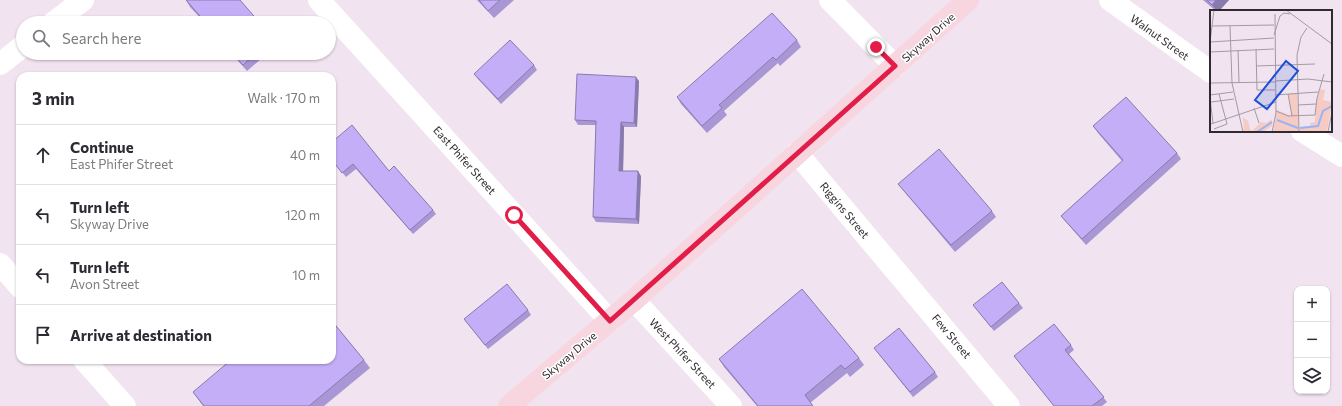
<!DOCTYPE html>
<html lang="en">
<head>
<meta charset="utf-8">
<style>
	:root { --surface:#fff; --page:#f2f2f3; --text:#2b2b33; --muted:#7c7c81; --line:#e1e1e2 }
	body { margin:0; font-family:Commissioner,sans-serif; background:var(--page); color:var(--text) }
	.controls { position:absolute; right:12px; bottom:12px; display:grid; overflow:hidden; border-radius:8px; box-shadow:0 1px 3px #0004 }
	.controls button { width:36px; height:36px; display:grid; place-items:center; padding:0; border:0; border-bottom:1px solid var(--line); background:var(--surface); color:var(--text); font:20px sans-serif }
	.stop { position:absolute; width:12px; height:12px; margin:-9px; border:3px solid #e11d48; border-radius:50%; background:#fff }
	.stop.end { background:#e11d48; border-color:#fff; box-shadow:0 1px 4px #0008 }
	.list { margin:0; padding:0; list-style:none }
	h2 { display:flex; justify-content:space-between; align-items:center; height:52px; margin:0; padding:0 16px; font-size:17px }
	h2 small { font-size:13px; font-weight:400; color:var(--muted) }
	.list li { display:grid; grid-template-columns:26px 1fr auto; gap:12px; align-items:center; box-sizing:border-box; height:60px; padding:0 16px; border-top:1px solid var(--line) }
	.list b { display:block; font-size:15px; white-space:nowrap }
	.list p { margin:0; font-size:13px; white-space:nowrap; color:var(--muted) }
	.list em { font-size:13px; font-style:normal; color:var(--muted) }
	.icon { flex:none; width:22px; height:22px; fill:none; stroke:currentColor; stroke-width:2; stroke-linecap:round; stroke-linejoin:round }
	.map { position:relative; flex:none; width:1342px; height:406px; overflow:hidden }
	.search { position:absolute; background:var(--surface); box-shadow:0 1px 3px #0004; left:16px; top:16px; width:320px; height:44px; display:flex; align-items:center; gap:10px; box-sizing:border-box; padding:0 14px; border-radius:22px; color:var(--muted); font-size:15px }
	.panel { position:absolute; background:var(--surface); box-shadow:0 1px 3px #0004; left:16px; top:72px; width:320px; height:292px; border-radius:12px }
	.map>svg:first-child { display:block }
</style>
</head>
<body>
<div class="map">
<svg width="1342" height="406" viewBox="0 0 1342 406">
	<rect width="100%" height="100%" fill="#f1e4f0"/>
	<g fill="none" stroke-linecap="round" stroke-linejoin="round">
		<!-- minor -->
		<g stroke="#fff" stroke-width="22">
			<path d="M830,0L895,66"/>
			<path d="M1110,0L1211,72"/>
			<path d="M53,23L83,0"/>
			<path d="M0,64L23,46"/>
			<path d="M1302,131L1342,156"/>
			<path d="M797,153L1009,406"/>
			<path d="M0,264L20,287"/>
			<path d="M84,360L125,406"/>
		</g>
		<!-- tertiary -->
		<g stroke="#fff" stroke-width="22">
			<path d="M319,0L610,321"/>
			<path d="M634,300L731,406"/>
		</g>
		<!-- primary -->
		<path stroke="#f8d6e0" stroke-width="22" d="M509,406L634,300L968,0"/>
	</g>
	<!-- wall -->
	<g fill="#a996d4">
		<path d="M186,0L260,23H205L190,7Z"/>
		<path d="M477,0H514L494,18Z"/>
		<path d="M1203,0H1229L1219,11H1216Z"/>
		<path d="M797,40L801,47L780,66L778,63L724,111L727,115L707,133L681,104L677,97Z"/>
		<path d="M231,53H268L247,71Z"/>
		<path d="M534,65L537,70L501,104L478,79L474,74Z"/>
		<path d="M639,81L637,127H624L623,171L641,176L639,224L596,222L593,217L596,125H578L575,120Z"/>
		<path d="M1093,126L1177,153L1181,159L1086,245L1066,222L1061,216L1122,161L1098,133Z"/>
		<path d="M332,142L389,171L433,210L436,214L413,234L356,169L346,177L332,160Z"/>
		<path d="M898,184L992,211L996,217L955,252L903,190Z"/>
		<path d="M1019,303L1023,308L994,331L973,305Z"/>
		<path d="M528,310L531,315L488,349L464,319Z"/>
		<path d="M1071,345L1074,350L1069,354L1107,402L1102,406H1054L1014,356Z"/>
		<path d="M874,348L935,372L938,377L913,397Z"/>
		<path d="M859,358L864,365L850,377L847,373L810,403L813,406H757L724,367L719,359Z"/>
		<path d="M364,360L370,368L324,406H203L193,392Z"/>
	</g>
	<!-- shaded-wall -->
	<g fill="#897aad">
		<path d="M1216,0H1229L1219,11H1217L1212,5Z"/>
		<path d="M636,77L639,81L637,127L634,123Z"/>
		<path d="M621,122L624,127L623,175L619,171Z"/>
		<path d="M638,171L641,176L639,224L636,219Z"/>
	</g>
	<!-- building -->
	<g fill="#c4aef7" stroke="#897aad">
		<path d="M186,0H240L260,23H206Z"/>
		<path d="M479,0H500L488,11Z"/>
		<path d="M1207,0H1216L1212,5Z"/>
		<path d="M772,13L797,40L776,60L773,57L719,105L722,108L702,126L677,97Z"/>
		<path d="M510,40L534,65L498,99L474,74Z"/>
		<path d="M232,53H256L243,65Z"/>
		<path d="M577,74L636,77L634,123L621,122L619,171H638L636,219L593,217L596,121L575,120Z"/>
		<path d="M1126,97L1177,153L1082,239L1061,216L1123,160L1093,126Z"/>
		<path d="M352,125L389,171L394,166L433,210L410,230L353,164L342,173L332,160V142Z"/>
		<path d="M939,149L992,211L951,245L898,184Z"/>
		<path d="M1002,282L1019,303L991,327L973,305Z"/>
		<path d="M507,284L528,310L485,345L464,319Z"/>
		<path d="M802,289L859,358L845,369L841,365L805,395L813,406H758L719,359Z"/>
		<path d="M332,321L364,360L309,406H204L193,392L231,360H332Z"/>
		<path d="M1054,324L1071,345L1065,350L1104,397L1092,406H1054L1014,356Z"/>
		<path d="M899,328L935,372L910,392L874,348Z"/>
	</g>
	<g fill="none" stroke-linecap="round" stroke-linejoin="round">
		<!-- route -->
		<path stroke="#e11d48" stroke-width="5" d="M514,215L610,321L895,66L876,47"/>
	</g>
	<g text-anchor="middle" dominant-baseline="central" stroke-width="3" stroke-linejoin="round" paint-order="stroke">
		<!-- street labels -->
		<g font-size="11" fill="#2f2a2f" stroke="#fff">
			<text transform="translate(928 37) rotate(-42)">Skyway Drive</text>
			<text transform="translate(1160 37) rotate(36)">Walnut Street</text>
			<text transform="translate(465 160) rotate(48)">East Phifer Street</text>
			<text transform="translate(845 210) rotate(50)">Riggins Street</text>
			<text transform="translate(952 336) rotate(50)">Few Street</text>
			<text transform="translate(683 353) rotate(47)">West Phifer Street</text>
			<text transform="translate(569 355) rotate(-40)">Skyway Drive</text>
		</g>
	</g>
	<!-- overview -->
	<g transform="translate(1210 10)">
		<rect width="122" height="122" fill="#f1e4f0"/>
		<path d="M110,79L115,80L113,90L122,92L117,122H90L89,117L100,116V113L105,112L106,92ZM87,83L89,122H63L67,100L82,106L78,84ZM33,107L38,111L41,122L51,112L56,113L62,109V116L53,122H34Z" fill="#f5cbc3"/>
		<path fill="none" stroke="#97b4f8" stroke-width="2" d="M67,110L88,118M90,118L108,116L113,101L122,96M47,122L62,112"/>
		<path fill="none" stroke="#a39aa3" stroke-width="1" d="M76,0L122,34M2,16L64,15M20,16L22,73L33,122M64,25L70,6L74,3L80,4M0,32L64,28M0,32L4,0M46,39L47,80H65M28,40L29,72M0,42L64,39M46,56L105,54M65,71L98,69L122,72M0,73L65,72M78,84L82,106M0,85L23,82M65,85L108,82M0,88L3,113M1,92L24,89M88,95L106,94M44,98L49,113M66,101L78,106L105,105L107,88L114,64M1,114L66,92M4,119L17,114L9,84M62,122L66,103L65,4M89,122L87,45L91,27L97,18M118,122L122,102"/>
		<path fill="#1d4ed8" fill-opacity="0.15" stroke="#1d4ed8" stroke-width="2" d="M76,51L88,61L57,99L45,90Z"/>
		<rect width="122" height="122" fill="none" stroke="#2f2a2f" stroke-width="2"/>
	</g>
</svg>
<div class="controls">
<button>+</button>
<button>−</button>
<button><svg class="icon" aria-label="layers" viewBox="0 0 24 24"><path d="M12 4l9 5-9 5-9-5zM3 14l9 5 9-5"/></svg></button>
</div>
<div class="stop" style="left:514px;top:215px"></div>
<div class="stop end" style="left:876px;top:47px"></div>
<div class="search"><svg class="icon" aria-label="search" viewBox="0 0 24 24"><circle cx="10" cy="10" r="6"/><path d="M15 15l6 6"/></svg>Search here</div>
<section class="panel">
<h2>3 min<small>Walk · 170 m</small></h2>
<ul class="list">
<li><svg class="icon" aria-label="ahead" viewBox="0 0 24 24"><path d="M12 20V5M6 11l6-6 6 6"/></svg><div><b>Continue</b><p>East Phifer Street</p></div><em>40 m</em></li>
<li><svg class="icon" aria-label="left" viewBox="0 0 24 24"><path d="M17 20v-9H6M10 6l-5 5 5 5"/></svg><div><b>Turn left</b><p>Skyway Drive</p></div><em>120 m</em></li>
<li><svg class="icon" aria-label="left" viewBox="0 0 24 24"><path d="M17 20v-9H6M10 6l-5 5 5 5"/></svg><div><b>Turn left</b><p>Avon Street</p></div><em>10 m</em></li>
<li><svg class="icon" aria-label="arrive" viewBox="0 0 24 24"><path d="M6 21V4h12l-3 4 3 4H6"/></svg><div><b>Arrive at destination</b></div></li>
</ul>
</section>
</div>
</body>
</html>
